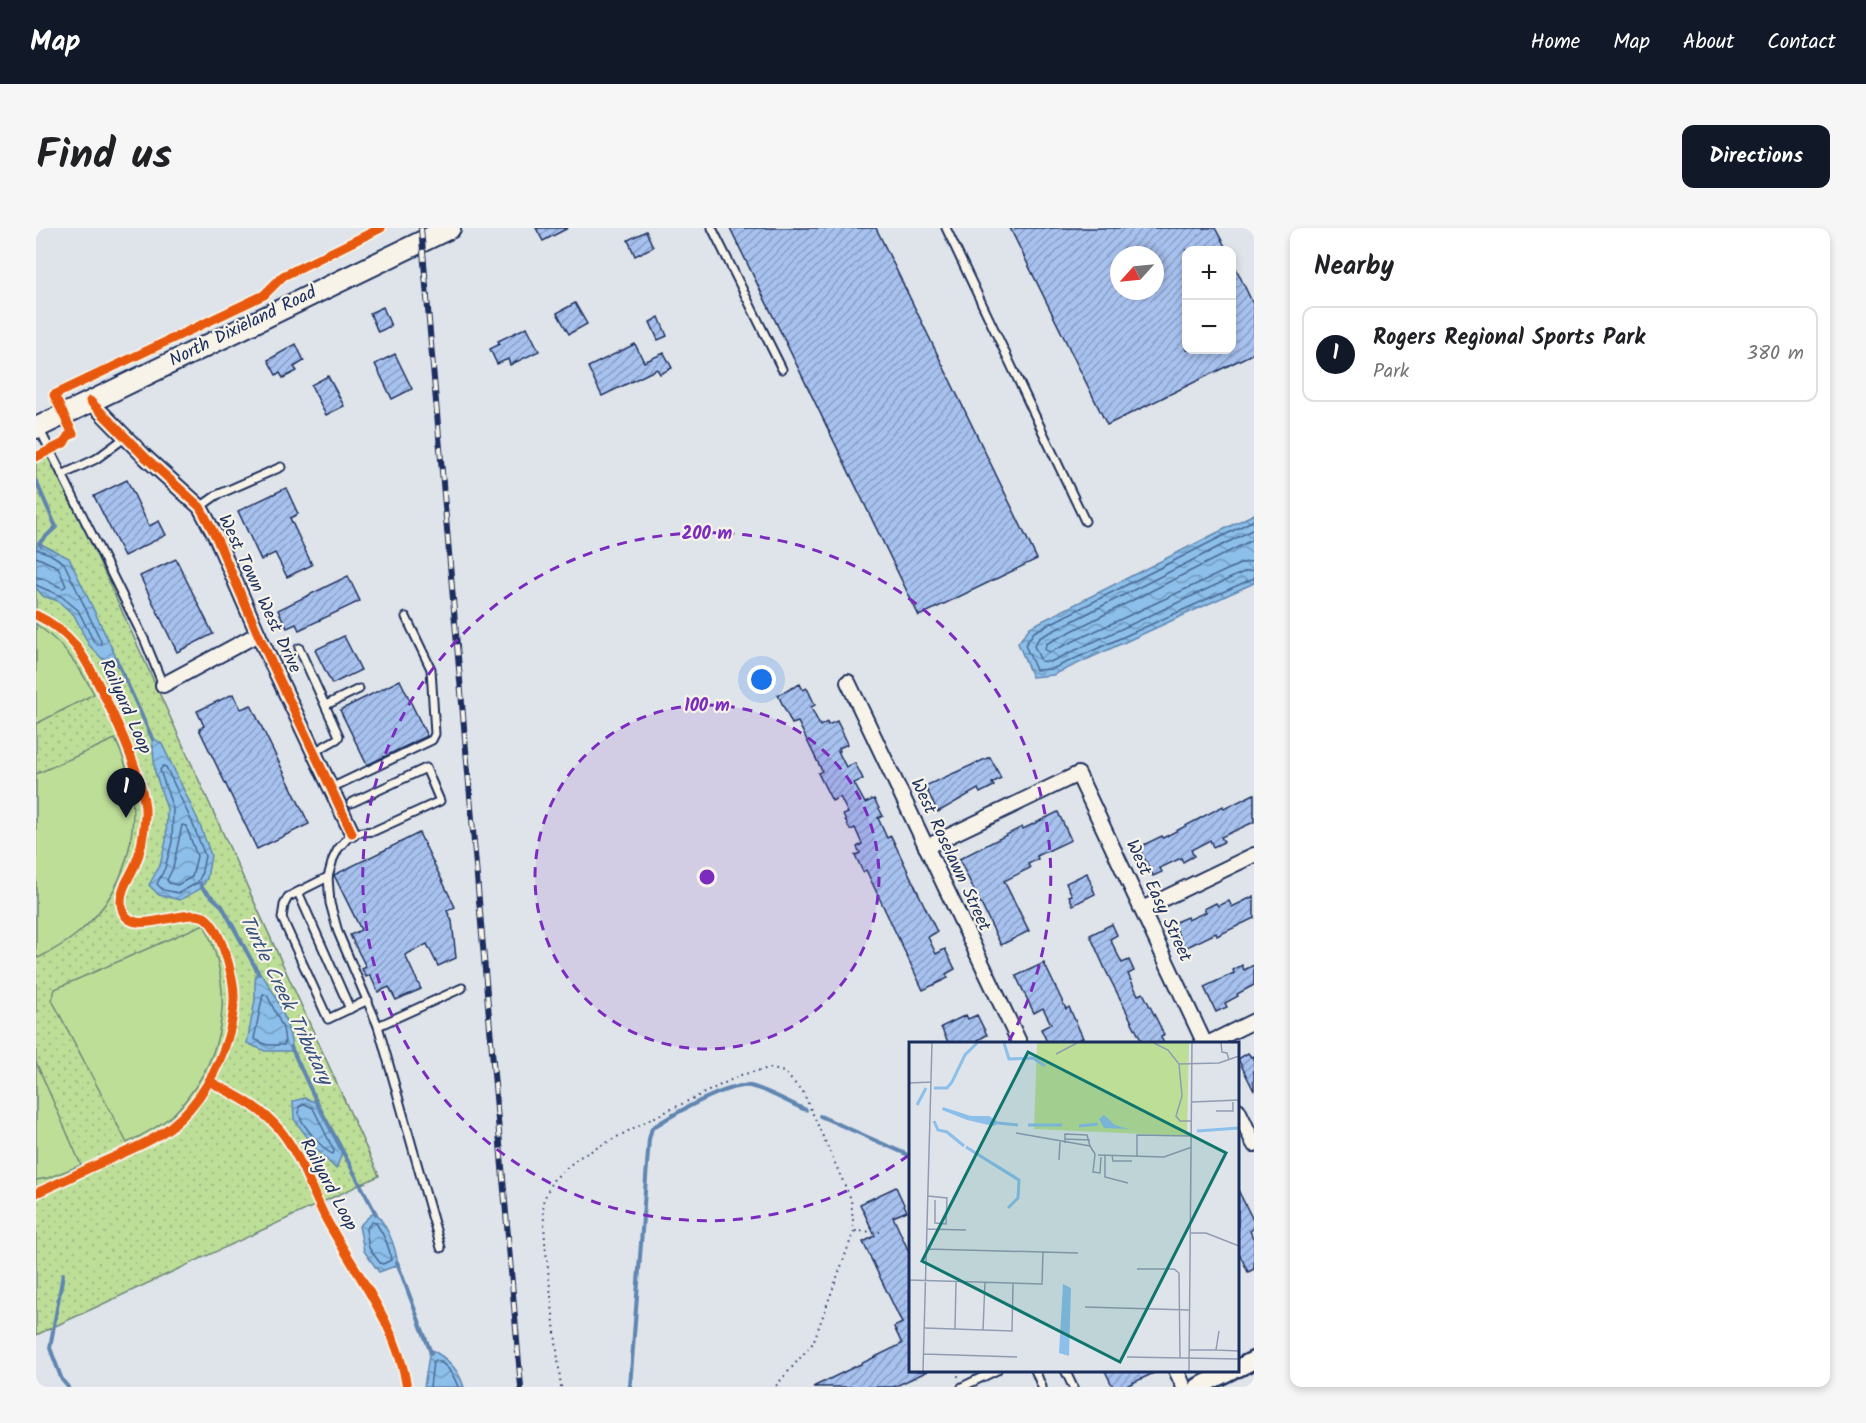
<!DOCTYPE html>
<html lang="en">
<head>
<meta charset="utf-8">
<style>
	:root { --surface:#fff; --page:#f6f6f6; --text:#202124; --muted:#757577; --line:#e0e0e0; --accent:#111827 }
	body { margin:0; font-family:Kalam,sans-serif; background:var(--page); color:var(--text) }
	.controls { position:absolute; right:18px; top:18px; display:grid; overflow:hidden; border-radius:12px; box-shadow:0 3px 9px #0003 }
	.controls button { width:54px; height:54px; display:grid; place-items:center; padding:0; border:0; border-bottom:2px solid var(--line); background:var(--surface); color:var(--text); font:30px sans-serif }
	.compass { position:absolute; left:1074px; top:18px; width:54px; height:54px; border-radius:50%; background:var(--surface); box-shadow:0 3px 9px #0003; rotate:243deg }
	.you { position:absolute; left:726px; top:452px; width:21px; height:21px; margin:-15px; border:4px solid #fff; border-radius:50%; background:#1a73e8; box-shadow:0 0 0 9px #1a73e833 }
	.badge { display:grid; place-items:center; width:39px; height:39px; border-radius:50%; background:var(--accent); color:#fff; font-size:20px; font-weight:700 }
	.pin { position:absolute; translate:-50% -50px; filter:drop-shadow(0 2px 3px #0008) }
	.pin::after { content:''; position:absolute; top:32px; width:21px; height:18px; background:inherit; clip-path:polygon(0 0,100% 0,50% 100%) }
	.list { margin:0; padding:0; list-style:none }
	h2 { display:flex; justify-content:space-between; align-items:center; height:78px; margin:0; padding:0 24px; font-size:26px }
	h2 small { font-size:20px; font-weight:400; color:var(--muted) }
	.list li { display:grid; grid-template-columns:39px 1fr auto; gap:18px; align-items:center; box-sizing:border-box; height:96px; margin:0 12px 12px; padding:0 12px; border:2px solid var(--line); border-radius:12px }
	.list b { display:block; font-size:22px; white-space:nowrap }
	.list p { margin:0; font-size:20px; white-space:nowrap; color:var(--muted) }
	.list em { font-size:20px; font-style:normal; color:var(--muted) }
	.map { position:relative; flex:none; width:1218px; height:1159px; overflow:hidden; border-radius:12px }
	header { display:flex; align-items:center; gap:36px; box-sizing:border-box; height:84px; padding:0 30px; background:var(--accent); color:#fff }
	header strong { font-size:28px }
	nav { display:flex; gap:33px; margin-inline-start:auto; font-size:21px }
	.intro { display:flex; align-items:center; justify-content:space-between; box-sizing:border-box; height:144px; padding:0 36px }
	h1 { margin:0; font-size:42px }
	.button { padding:15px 27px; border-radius:12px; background:var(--accent); color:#fff; font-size:21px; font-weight:700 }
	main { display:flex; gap:36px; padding:0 36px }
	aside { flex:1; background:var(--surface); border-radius:12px; box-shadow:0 3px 9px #0003 }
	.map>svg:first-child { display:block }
</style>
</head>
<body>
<header>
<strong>Map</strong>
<nav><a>Home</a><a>Map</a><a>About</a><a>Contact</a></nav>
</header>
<div class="intro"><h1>Find us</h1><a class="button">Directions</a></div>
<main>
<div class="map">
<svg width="1218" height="1159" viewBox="0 0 1218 1159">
	<defs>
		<pattern id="green-dots" width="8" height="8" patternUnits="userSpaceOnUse" patternTransform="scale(1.5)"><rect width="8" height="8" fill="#bdde97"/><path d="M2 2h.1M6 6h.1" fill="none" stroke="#a2bf85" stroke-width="1.8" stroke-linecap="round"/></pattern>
		<pattern id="water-waves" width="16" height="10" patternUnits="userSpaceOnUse" patternTransform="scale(1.5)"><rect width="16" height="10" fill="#8cbfe9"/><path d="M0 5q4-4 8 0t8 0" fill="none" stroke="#729cc0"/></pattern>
		<pattern id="building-hatch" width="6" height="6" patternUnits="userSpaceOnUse" patternTransform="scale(1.5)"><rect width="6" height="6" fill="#a8c2ef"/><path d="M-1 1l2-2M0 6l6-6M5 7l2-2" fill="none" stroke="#889ec5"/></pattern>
	</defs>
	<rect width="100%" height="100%" fill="#dfe4ea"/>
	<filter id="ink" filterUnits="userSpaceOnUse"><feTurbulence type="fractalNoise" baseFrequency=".0167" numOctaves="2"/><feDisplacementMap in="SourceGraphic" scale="12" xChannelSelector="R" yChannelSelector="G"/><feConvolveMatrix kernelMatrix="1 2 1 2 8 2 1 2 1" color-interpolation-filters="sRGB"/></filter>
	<g filter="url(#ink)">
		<!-- green -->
		<path fill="url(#green-dots)" stroke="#6c867a" stroke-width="1.5" d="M14,225L343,948L0,1107V232Z"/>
		<!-- pitch -->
		<g fill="#bdde97" stroke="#6c867a" stroke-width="1.5">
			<path d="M0,396C26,415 43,437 58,466L0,496Z"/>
			<path d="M79,511C112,577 99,658 41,706C29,716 16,723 2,730L0,726V546Z"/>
			<path d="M168,696C195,753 193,813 155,865C149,873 142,883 134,889C121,900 106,907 91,915L16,772L19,761Z"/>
			<path d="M0,834L45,937L12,950L0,952Z"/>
		</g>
		<!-- water -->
		<g fill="url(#water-waves)" stroke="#5f85b1" stroke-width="1.5">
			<path d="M1218,286V355L1017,447L996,449L982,415L994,399Z"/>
			<path d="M3,315L33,330L82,433L74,439L53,417L38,387L22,373L7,368L0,360V320Z"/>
			<path d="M116,509L126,516L162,592L175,627L171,650L166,660L144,672L123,667L113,657L124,637L130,613L131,581L119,544Z"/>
			<path d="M221,741C241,764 252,794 257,823H229L211,815L219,772V753Z"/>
			<path d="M269,870L281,875L306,925L300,941L280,921L258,891L257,873Z"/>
			<path d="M339,983C352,1001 359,1015 362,1037L343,1044L328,1023L323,998Z"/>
			<path d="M394,1121C411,1130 422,1140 428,1159H388Z"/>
		</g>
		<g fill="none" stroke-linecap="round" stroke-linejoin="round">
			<!-- shore -->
			<g stroke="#486996" stroke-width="1.5">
				<path d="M1218,292L998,404L989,417L1000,442L1016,441L1218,350"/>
				<path d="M1218,301L1003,410L998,418L1005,433L1014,434L1210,343L1218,342"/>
				<path d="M1218,311L1010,416L1009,422L1014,424L1206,335L1218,333"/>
				<path d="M0,321L14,326L28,335L65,413V416L62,417L58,414L42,382L25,368L0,357"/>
				<path d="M0,329L22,339L30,358L27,360C17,357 9,350 0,349"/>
				<path d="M127,538L130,539L156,594L169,628L165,648L161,655L143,665L127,662L121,656L129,640L136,614L137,581L124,542Z"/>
				<path d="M146,597L150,598L161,628L156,649L141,657L133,655L131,652L137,640Z"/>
				<path d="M227,766L231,767L247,800L249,814L248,817H231L218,811Z"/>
				<path d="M269,876L277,880L298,923L297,926C289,924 267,898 264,889C263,888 263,880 263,879Z"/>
				<path d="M336,994L340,995C348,1007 354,1018 355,1032L347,1036L344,1035L333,1020L330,1001Z"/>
				<path d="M394,1159L397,1134L400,1132C411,1136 418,1148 422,1159"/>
			</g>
			<!-- stream -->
			<g stroke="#5f85b1" stroke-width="4">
				<path d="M0,253L20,299L3,315L5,317"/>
				<path d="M80,431L117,512"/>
				<path d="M164,655L166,660L186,678L223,746"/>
				<path d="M255,819L281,875L340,986"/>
				<path d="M784,888L870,926"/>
				<path d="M361,1034L395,1125"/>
				<path d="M27,1046L14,1120L26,1152L32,1159"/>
				<path d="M594,1159L613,911L616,900C636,887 693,854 714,858C732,862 753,875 770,882"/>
			</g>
		</g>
		<!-- building -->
		<g fill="url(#building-hatch)" stroke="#1b2f5e" stroke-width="1.5" fill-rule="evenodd">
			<path d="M500,0H532L507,13Z"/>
			<path d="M694,0H840L1001,331L883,388Z"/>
			<path d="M974,0H1179L1191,22H1150V122H1196V32L1218,78V125L1071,197ZM1083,27H1119V63H1083Z"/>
			<path d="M610,3L617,19L599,28L592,12Z"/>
			<path d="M539,75L551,96L533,106L521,85Z"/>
			<path d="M347,79L355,98L342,104L334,85Z"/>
			<path d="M623,89L631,108L622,112L614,94Z"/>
			<path d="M491,99L503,123L474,137L472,131L461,136L454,121L464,116L462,113Z"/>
			<path d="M260,116L268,133L258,139L261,143L247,150L244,145L240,147L232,132Z"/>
			<path d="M599,116L608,134L628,125L636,140L624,146L621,141L566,168L552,139Z"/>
			<path d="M359,126L376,161L356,171L339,136Z"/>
			<path d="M292,148L308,178L290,187L275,157Z"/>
			<path d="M91,252L113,298L123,293L130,307L88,328L58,268Z"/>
			<path d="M250,260L262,286L254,290L276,337L251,349L239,325L225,332L202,283Z"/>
			<path d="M140,331L177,406L141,424L104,348Z"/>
			<path d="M312,348L324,373L263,402L260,396L251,400L242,382Z"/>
			<path d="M308,408L325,442L296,456L279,422Z"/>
			<path d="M364,452L391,508L331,537L304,482Z"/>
			<path d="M764,456L767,462L771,460L779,477L775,479L784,498L791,494L792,497L801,493L812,516L803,520L804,523H802L810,539L819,535L827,551L818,555L829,575L838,571L847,588L842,590L851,610L855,608L901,704L892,709L900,726L909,721L919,741L910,746L912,750L887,762L830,642L827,644L819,627L824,625L821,619L826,616L819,600L814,602L807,587L812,585L804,569L796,573L782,545L786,543L762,494L756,496L742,467Z"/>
			<path d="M197,466L205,481L215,477L273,596L221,621L163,501L168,498L161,483Z"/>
			<path d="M954,529L965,550L956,555L958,558L944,565L942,561L902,584L889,558Z"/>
			<path d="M1218,566V594L1185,609L1188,614L1177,619L1174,612L1155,622L1158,628L1147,634L1145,630L1124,640L1126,644L1117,648L1103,619L1126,608L1127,610L1187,578L1188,581Z"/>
			<path d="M1022,584L1035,612L1001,628L1002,631L992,636L994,640L968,653L993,703L965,717L923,631L986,599L987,601Z"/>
			<path d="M383,605L419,679L411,683L416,693L420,730L402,738L391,716L369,727L385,761L360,772L353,759L342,764L334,747L330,749L326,741L330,739L314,707L325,702L298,647Z"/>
			<path d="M1051,645L1059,666L1037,677L1033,668L1036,667L1030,655Z"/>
			<path d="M1218,668V690L1181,708L1180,705L1149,720L1137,695L1151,689L1152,692L1170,684L1168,681L1180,675L1182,678L1193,673L1196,679Z"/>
			<path d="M1076,696L1081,707L1074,711L1086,735L1093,732L1098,743L1092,746L1102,767L1107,765L1123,796L1128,807L1125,809L1128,816H1107L1070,743L1054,707Z"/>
			<path d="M1008,735L1030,781L1033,779L1047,810L1035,816H1012L1005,801L1015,796L1007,780L998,785L980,748Z"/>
			<path d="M1206,737L1208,742L1218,737V757L1201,766L1202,768L1189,775L1191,779L1180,784L1168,759L1198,745L1197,742Z"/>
			<path d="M930,787L932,791L941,787L951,807L942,812L944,816H913L905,799Z"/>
			<path d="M1212,825L1215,829L1218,828V863L1202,831Z"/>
			<path d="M860,959L871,983L857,989L874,1026V1143H892L858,1159H777L866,1116L858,1099L866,1095L827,1014L839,1008L824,976Z"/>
			<path d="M1202,962L1218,994V1000L1214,1003L1218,1012V1041L1212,1044L1202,1023Z"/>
			<path d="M1069,1143H1122L1088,1159H1077Z"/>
		</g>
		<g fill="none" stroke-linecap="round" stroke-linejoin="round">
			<!-- service casing -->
			<g stroke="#1b2f5e" stroke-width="11">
				<g id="service">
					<path d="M676,0L746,141"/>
					<path d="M910,0L1049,293"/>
					<path d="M3,200L109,413L127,457"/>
					<path d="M26,247L60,231L90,209"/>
					<path d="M164,279L181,267L245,239"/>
					<path d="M263,420L303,508L301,511L278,524"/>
					<path d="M290,477L323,461"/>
					<path d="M295,560L396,512L399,506L395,441L370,389"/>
					<path d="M315,575L390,540L404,573L338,603L316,605L302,621L297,631L292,649L294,675L302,704L342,798L405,1020"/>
					<path d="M292,649L252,669L248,677L246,690L292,791L332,772"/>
					<path d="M262,664L314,781"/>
					<path d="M342,798L426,760"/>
					<path d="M999,1142L1006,1159"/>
					<path d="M1029,1142L1037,1159"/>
					<path d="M926,1159L961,1142"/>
				</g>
			</g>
			<!-- minor casing -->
			<g stroke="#1b2f5e" stroke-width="18">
				<g id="minor">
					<path d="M54,173L108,228L164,279L180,309L222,406L316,605"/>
					<path d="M812,454L984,816"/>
					<path d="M127,457L222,406"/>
					<path d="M890,619L1042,546L1169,816"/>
					<path d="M1106,681L1218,627"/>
					<path d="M1171,816L1218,793"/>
					<path d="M1202,882L1218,916"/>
					<path d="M1140,1142L1148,1159"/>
				</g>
			</g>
			<!-- tertiary casing -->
			<g stroke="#1b2f5e" stroke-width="21">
				<g id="tertiary">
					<path d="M1202,1140L1218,1132"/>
					<path d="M1162,1159L1196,1142"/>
				</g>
			</g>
			<!-- secondary casing -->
			<g stroke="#1b2f5e" stroke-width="24">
				<path id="secondary" d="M0,200L414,0"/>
			</g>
			<!-- path -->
			<g stroke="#1b2f5e" stroke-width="2" stroke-dasharray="1.5 4.5" stroke-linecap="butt">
				<path d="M819,1003L844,1004"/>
				<path d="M919,1142L923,1150"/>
				<path d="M525,1159L509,1014L507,974L516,953L542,930L607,895L705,847L733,840L748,844L767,864L815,971L818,1003L777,1115L739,1159"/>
			</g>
			<!-- service -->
			<use href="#service" stroke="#f7f3e8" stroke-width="7"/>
			<!-- minor -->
			<use href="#minor" stroke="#f7f3e8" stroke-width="14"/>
			<!-- tertiary -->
			<use href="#tertiary" stroke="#f7f3e8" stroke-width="16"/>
			<!-- secondary -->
			<use href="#secondary" stroke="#f7f3e8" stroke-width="20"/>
			<!-- rail casing -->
			<g stroke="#1b2f5e" stroke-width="6">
				<path id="rail" d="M385,0L485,1159"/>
			</g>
			<!-- rail -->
			<use href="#rail" stroke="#f7f3e8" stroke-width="4" stroke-dasharray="11" stroke-linecap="butt"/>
			<!-- cycleway casing -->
			<g stroke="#f7f3e8" stroke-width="13">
				<g id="cycleway">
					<path d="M54,173L108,228L164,279L180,309L222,406L316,605"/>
					<path d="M0,229L28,215L32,208L37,206L18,167L228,67L247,48L345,0"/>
					<path d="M0,387C15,394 28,404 39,417C61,445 112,554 109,588C108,605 106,621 99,637C94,649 84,661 85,675C89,716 146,678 168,689C182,697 193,735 196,750C201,773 196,799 188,821C176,854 154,888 123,907C102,920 79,928 58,938C38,947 20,957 0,965"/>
					<path d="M173,853C199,867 225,879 244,902C265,928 275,962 290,991C320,1046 361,1096 371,1159"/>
				</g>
			</g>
			<!-- cycleway -->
			<use href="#cycleway" stroke="#e8590c" stroke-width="9"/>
		</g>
	</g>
	<!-- distance rings -->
	<circle cx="671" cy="649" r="172" fill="#7b2cbf" fill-opacity=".12"/>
	<g fill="none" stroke="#7b2cbf" stroke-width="3" stroke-dasharray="10 8">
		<circle cx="671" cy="649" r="172"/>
		<path d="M873 927A344 344 0 1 1 973 813"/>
	</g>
	<g text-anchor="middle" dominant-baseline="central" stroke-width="4.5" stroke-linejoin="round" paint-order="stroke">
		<!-- street labels -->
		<g font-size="18" fill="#1b2f5e" stroke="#f7f3e8">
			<text transform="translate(207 99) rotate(-26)">North Dixieland Road</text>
			<text transform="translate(223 366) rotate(65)">West Town West Drive</text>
			<text transform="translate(89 479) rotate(66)">Railyard Loop</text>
			<text transform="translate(914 627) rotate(65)">West Roselawn Street</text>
			<text transform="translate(1122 673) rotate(65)">West Easy Street</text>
			<text transform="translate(292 957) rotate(62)">Railyard Loop</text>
		</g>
		<!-- water labels -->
		<g font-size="20" font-style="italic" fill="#375381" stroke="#f7f3e8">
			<text transform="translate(249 772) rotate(64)">Turtle Creek Tributary</text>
		</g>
	</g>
	<!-- overview -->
	<g transform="translate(873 814)">
		<rect width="330" height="330" fill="#dfe4ea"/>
		<path d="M128,1H280L278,94L125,87Z" fill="#bdde97"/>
		<path d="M185,6L186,38L153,37L163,14ZM225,7V38H192L201,17ZM234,8L256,16L265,40L233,39ZM153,47L185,48L184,79L162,71L153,57ZM223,47V80L213,79L197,67L192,48ZM234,48L265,49L260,67L246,78L233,80Z" fill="#bdde97"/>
		<path d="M34,65L62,74H80L91,81L84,84L58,78L33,68ZM195,73L206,83L220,87L195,86L190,77ZM154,242L162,246L160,314L150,311Z" fill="#8cbfe9"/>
		<path fill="none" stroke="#8cbfe9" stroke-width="3" d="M95,1L100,17L124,16L136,24M25,46H38L43,40L56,13L68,1M8,63L17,46M25,79L29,88L38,90L55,104M89,81L109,83M119,83H153M170,84L189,82M288,89L330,86M57,105L110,138L109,156L99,166"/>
		<path fill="none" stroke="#919cb2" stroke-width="1.5" d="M245,1L259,8L270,22L273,54L267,74L271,79H283M312,1L313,10L318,11L320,18M147,12L168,1M270,22L310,21L330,14M0,41L22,40M283,60L330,58M307,69H324V60M107,91L181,104L186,112L184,130L191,131L192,115M156,97L181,98M156,101V92L178,93L181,104M189,113L255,115L283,105M196,113V135L219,141M203,113L204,119H223M228,114V93L283,94M150,118L151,100M19,154L38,156L37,182L26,181V158M18,187L57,188M281,191H297L330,204M18,207L169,211M228,227H265L270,231L271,316M0,238L133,242L134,210M176,265L280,268M16,286L103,289L104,241M46,287L47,240M74,288L76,240M280,308H307L310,289M307,308L330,309M15,312L108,315M218,315L330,317M14,329L23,1M280,329L283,1"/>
		<path fill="#0f766e" fill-opacity="0.15" stroke="#0f766e" stroke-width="3" d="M119,10L317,111L211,320L13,219Z"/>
		<rect width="330" height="330" fill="none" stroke="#1b2f5e" stroke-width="3"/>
	</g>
	<circle cx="671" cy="649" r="9" fill="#7b2cbf" stroke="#f7f3e8" stroke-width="3"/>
	<g font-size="18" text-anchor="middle" font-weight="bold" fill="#7b2cbf" stroke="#f7f3e8" stroke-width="4.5" stroke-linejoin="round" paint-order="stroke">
		<text x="671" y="311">200 m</text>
		<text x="671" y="483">100 m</text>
	</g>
</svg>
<div class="controls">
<button>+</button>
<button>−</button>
</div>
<svg class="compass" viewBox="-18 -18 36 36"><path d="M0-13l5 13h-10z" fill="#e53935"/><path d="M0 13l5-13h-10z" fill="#757577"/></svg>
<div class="you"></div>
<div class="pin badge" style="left:90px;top:590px">1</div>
</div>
<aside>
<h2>Nearby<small></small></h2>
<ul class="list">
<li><span class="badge">1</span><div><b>Rogers Regional Sports Park</b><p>Park</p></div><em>380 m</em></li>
</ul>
</aside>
</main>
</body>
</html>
